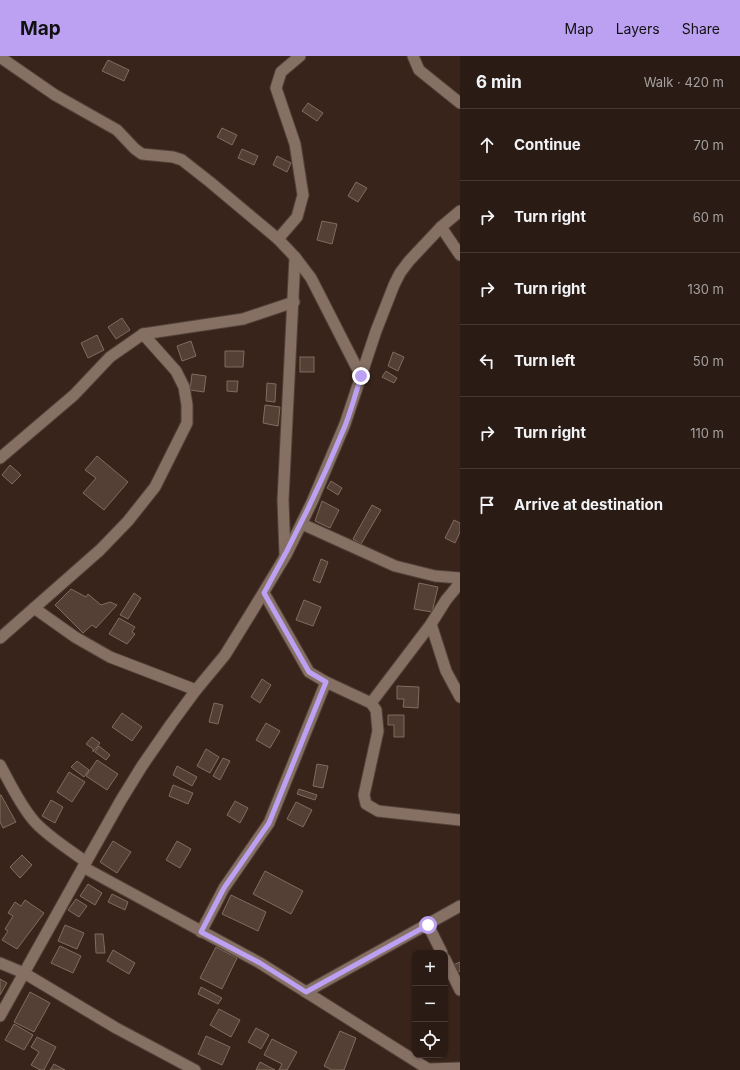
<!DOCTYPE html>
<html lang="en">
<head>
<meta charset="utf-8">
<style>
	:root { --surface:#2a1b14; --page:#362822; --text:#f1f3f6; --muted:#a5a1a0; --line:#463934; --accent:#bca0f2 }
	body { margin:0; font-family:Inter,sans-serif; background:var(--page); color:var(--text) }
	.controls { position:absolute; right:12px; bottom:12px; display:grid; overflow:hidden; border-radius:8px; box-shadow:0 1px 3px #0004 }
	.controls button { width:36px; height:36px; display:grid; place-items:center; padding:0; border:0; border-bottom:1px solid var(--line); background:var(--surface); color:var(--text); font:20px sans-serif }
	.stop { position:absolute; width:12px; height:12px; margin:-9px; border:3px solid #bca0f2; border-radius:50%; background:#fff }
	.stop.end { background:#bca0f2; border-color:#fff; box-shadow:0 1px 4px #0008 }
	.list { margin:0; padding:0; list-style:none }
	h2 { display:flex; justify-content:space-between; align-items:center; height:52px; margin:0; padding:0 16px; font-size:17px }
	h2 small { font-size:13px; font-weight:400; color:var(--muted) }
	.list li { display:grid; grid-template-columns:26px 1fr auto; gap:12px; align-items:center; box-sizing:border-box; height:72px; padding:0 16px; border-top:1px solid var(--line) }
	.list b { display:block; font-size:15px; white-space:nowrap }
	.list em { font-size:13px; font-style:normal; color:var(--muted) }
	.icon { flex:none; width:22px; height:22px; fill:none; stroke:currentColor; stroke-width:2; stroke-linecap:round; stroke-linejoin:round }
	.map { position:relative; flex:none; width:460px; height:1014px; overflow:hidden }
	header { display:flex; align-items:center; gap:24px; box-sizing:border-box; height:56px; padding:0 20px; background:var(--accent); color:#111 }
	header strong { font-size:19px }
	nav { display:flex; gap:22px; margin-inline-start:auto; font-size:14px }
	main { display:flex }
	aside { flex:1; background:var(--surface) }
	.map>svg:first-child { display:block }
</style>
</head>
<body>
<header>
<strong>Map</strong>
<nav><a>Map</a><a>Layers</a><a>Share</a></nav>
</header>
<main>
<div class="map">
<svg width="460" height="1014" viewBox="0 0 460 1014">
	<rect width="100%" height="100%" fill="#38241a"/>
	<!-- building -->
	<g fill="#554035" stroke="#826b5f">
		<path d="M108,4L129,14L124,25L102,15Z"/>
		<path d="M308,47L323,57L317,65L302,55Z"/>
		<path d="M222,72L237,79L232,89L217,81Z"/>
		<path d="M242,93L258,100L254,109L238,102Z"/>
		<path d="M277,100L291,107L287,116L273,109Z"/>
		<path d="M356,126L367,132L358,146L348,140Z"/>
		<path d="M322,165L337,168L332,188L317,184Z"/>
		<path d="M122,262L130,274L116,283L108,271Z"/>
		<path d="M97,279L104,294L88,302L81,287Z"/>
		<path d="M191,285L196,300L182,305L177,290Z"/>
		<path d="M225,295H244L243,311H225Z"/>
		<path d="M393,296L404,301L398,315L388,310Z"/>
		<rect x="300" y="301" width="14" height="15"/>
		<path d="M386,315L397,322L394,327L382,321Z"/>
		<path d="M192,318L206,320L204,336L190,334Z"/>
		<path d="M227,325H238L237,336L227,335Z"/>
		<path d="M267,327L276,328L275,346L266,345Z"/>
		<path d="M265,349L280,351L278,370L263,367Z"/>
		<path d="M97,400L128,426L104,454L83,437L96,422L85,414Z"/>
		<path d="M10,409L21,419L12,428L2,419Z"/>
		<path d="M331,425L342,432L338,439L327,432Z"/>
		<path d="M322,445L339,454L330,472L315,465Z"/>
		<path d="M372,449L381,454L361,488L353,483Z"/>
		<path d="M454,464L460,467V476L455,487L445,482Z"/>
		<path d="M321,503L328,506L320,527L313,524Z"/>
		<path d="M419,527L438,531L432,556L414,553Z"/>
		<path d="M71,533L86,541L88,538L101,549L110,546L117,549L96,572L92,569L83,577L55,549Z"/>
		<path d="M134,537L141,542L128,563L120,559Z"/>
		<path d="M304,544L321,551L313,570L296,564Z"/>
		<path d="M119,562L135,571L132,576L135,578L127,588L109,578Z"/>
		<path d="M262,623L271,629L260,647L251,641Z"/>
		<path d="M397,630L419,631L418,652L403,651L404,643H397Z"/>
		<path d="M214,647L223,649L218,668L209,666Z"/>
		<path d="M122,657L142,671L132,685L112,671Z"/>
		<path d="M388,659H404V681H394V669H388Z"/>
		<path d="M266,667L280,675L270,692L256,684Z"/>
		<path d="M92,681L100,687L93,696V693L86,688Z"/>
		<path d="M99,690L110,699L106,704L95,696Z"/>
		<path d="M206,693L219,701L210,717L197,710Z"/>
		<path d="M223,702L230,705L220,724L213,720Z"/>
		<path d="M97,704L118,718L107,734L86,720Z"/>
		<path d="M77,705L89,714L84,721L71,711Z"/>
		<path d="M317,708L328,710L323,732L313,730Z"/>
		<path d="M177,710L197,721L192,730L173,719Z"/>
		<path d="M69,716L85,726L72,746L57,736Z"/>
		<path d="M173,729L193,737L188,748L169,740Z"/>
		<path d="M299,733L317,739L315,744L297,738Z"/>
		<path d="M0,739H1L16,766L3,772L0,766Z"/>
		<path d="M51,744L63,751L55,767L42,760Z"/>
		<path d="M235,745L248,752L240,767L227,759Z"/>
		<path d="M296,746L312,754L303,771L287,763Z"/>
		<path d="M113,785L131,796L117,817L100,806Z"/>
		<path d="M177,785L191,793L180,812L166,804Z"/>
		<path d="M22,799L32,809L20,822L10,811Z"/>
		<path d="M265,815L303,835L291,858L253,838Z"/>
		<path d="M88,828L102,837L95,849L80,840Z"/>
		<path d="M112,838L128,846L125,854L108,846Z"/>
		<path d="M231,839L266,856L258,875L222,858Z"/>
		<path d="M76,843L87,850L79,861L68,854Z"/>
		<path d="M25,844L44,857L17,893L2,884L8,875L5,873L13,860L8,857L15,846L21,850Z"/>
		<path d="M65,869L84,877L77,893L58,885Z"/>
		<path d="M95,878H103L105,897H96Z"/>
		<path d="M60,890L81,900L73,917L51,907Z"/>
		<path d="M216,891L237,902L222,933L200,922Z"/>
		<path d="M113,894L135,907L129,918L107,905Z"/>
		<path d="M460,906V915L457,917L453,909Z"/>
		<path d="M0,923L7,927L0,939Z"/>
		<path d="M201,931L222,942L218,948L198,938Z"/>
		<path d="M30,936L50,947L34,976L14,966Z"/>
		<path d="M219,953L240,964L231,981L210,969Z"/>
		<path d="M14,968L33,979L24,994L5,984Z"/>
		<path d="M256,972L269,979L261,993L248,986Z"/>
		<path d="M340,975L356,982L344,1014H332L324,1010Z"/>
		<path d="M206,980L230,991L222,1009L198,998Z"/>
		<path d="M37,981L56,991L44,1014H40L31,1009L39,996L31,991Z"/>
		<path d="M272,983L297,996L287,1014H279L282,1008L264,999Z"/>
		<path d="M260,1006L275,1014H256Z"/>
		<path d="M54,1008L65,1014H50Z"/>
	</g>
	<g fill="none" stroke-linecap="round" stroke-linejoin="round">
		<!-- street casing -->
		<g stroke="#524139" stroke-width="13">
			<g id="street">
				<path d="M413,0L419,14L460,47"/>
				<path d="M0,1L55,39L117,74L135,93L142,98L173,101L182,104L210,126L278,183L295,201L311,222L361,320"/>
				<path d="M441,171L460,199"/>
				<path d="M278,183L297,161L303,139L295,88L276,32L281,16L300,0"/>
				<path d="M0,402L74,339L110,301L143,278L243,263L294,246"/>
				<path d="M302,468L395,510L435,520L460,522"/>
				<path d="M285,498L283,444L295,201"/>
				<path d="M264,537L309,616L326,626L371,647L376,654L378,675L364,739L366,748L378,755L460,764"/>
				<path d="M34,552L75,581L110,601L196,634"/>
				<path d="M431,568L446,615L460,641"/>
				<path d="M0,582L100,494L128,465L155,431L187,367V349L184,331L176,315L143,278"/>
				<path d="M371,647L431,568L446,544L460,527"/>
				<path d="M0,709C10,727 20,749 34,765C47,780 70,794 86,806"/>
				<path d="M83,811L260,907L428,1013L460,1012"/>
				<path d="M428,869L442,897"/>
				<path d="M201,876L224,832L269,767L326,626"/>
				<path d="M445,903L460,934"/>
				<path d="M0,907L24,917L116,972L195,1014"/>
				<path d="M306,936L460,850"/>
				<path d="M0,960L86,806L121,744L142,710L171,668L196,634L225,599L251,557L286,499L312,446L345,368L376,275L394,229L400,217L409,205L441,171L460,155"/>
			</g>
		</g>
		<!-- street -->
		<use href="#street" stroke="#866f63" stroke-width="11"/>
	</g>
	<g fill="none" stroke-linecap="round" stroke-linejoin="round">
		<!-- route -->
		<path stroke="#bca0f2" stroke-width="5" d="M361,320C356,337 351,354 345,370C321,428 295,482 264,537L309,616L326,626L269,767L224,832L201,876L260,907L306,936L428,869"/>
	</g>
</svg>
<div class="controls">
<button>+</button>
<button>−</button>
<button><svg class="icon" aria-label="locate" viewBox="0 0 24 24"><circle cx="12" cy="12" r="6"/><path d="M12 2v4M12 18v4M2 12h4M18 12h4"/></svg></button>
</div>
<div class="stop" style="left:428px;top:869px"></div>
<div class="stop end" style="left:361px;top:320px"></div>
</div>
<aside>
<h2>6 min<small>Walk · 420 m</small></h2>
<ul class="list">
<li><svg class="icon" aria-label="ahead" viewBox="0 0 24 24"><path d="M12 20V5M6 11l6-6 6 6"/></svg><div><b>Continue</b></div><em>70 m</em></li>
<li><svg class="icon" aria-label="right" viewBox="0 0 24 24"><path d="M7 20v-9h11M14 6l5 5-5 5"/></svg><div><b>Turn right</b></div><em>60 m</em></li>
<li><svg class="icon" aria-label="right" viewBox="0 0 24 24"><path d="M7 20v-9h11M14 6l5 5-5 5"/></svg><div><b>Turn right</b></div><em>130 m</em></li>
<li><svg class="icon" aria-label="left" viewBox="0 0 24 24"><path d="M17 20v-9H6M10 6l-5 5 5 5"/></svg><div><b>Turn left</b></div><em>50 m</em></li>
<li><svg class="icon" aria-label="right" viewBox="0 0 24 24"><path d="M7 20v-9h11M14 6l5 5-5 5"/></svg><div><b>Turn right</b></div><em>110 m</em></li>
<li><svg class="icon" aria-label="arrive" viewBox="0 0 24 24"><path d="M6 21V4h12l-3 4 3 4H6"/></svg><div><b>Arrive at destination</b></div></li>
</ul>
</aside>
</main>
</body>
</html>
